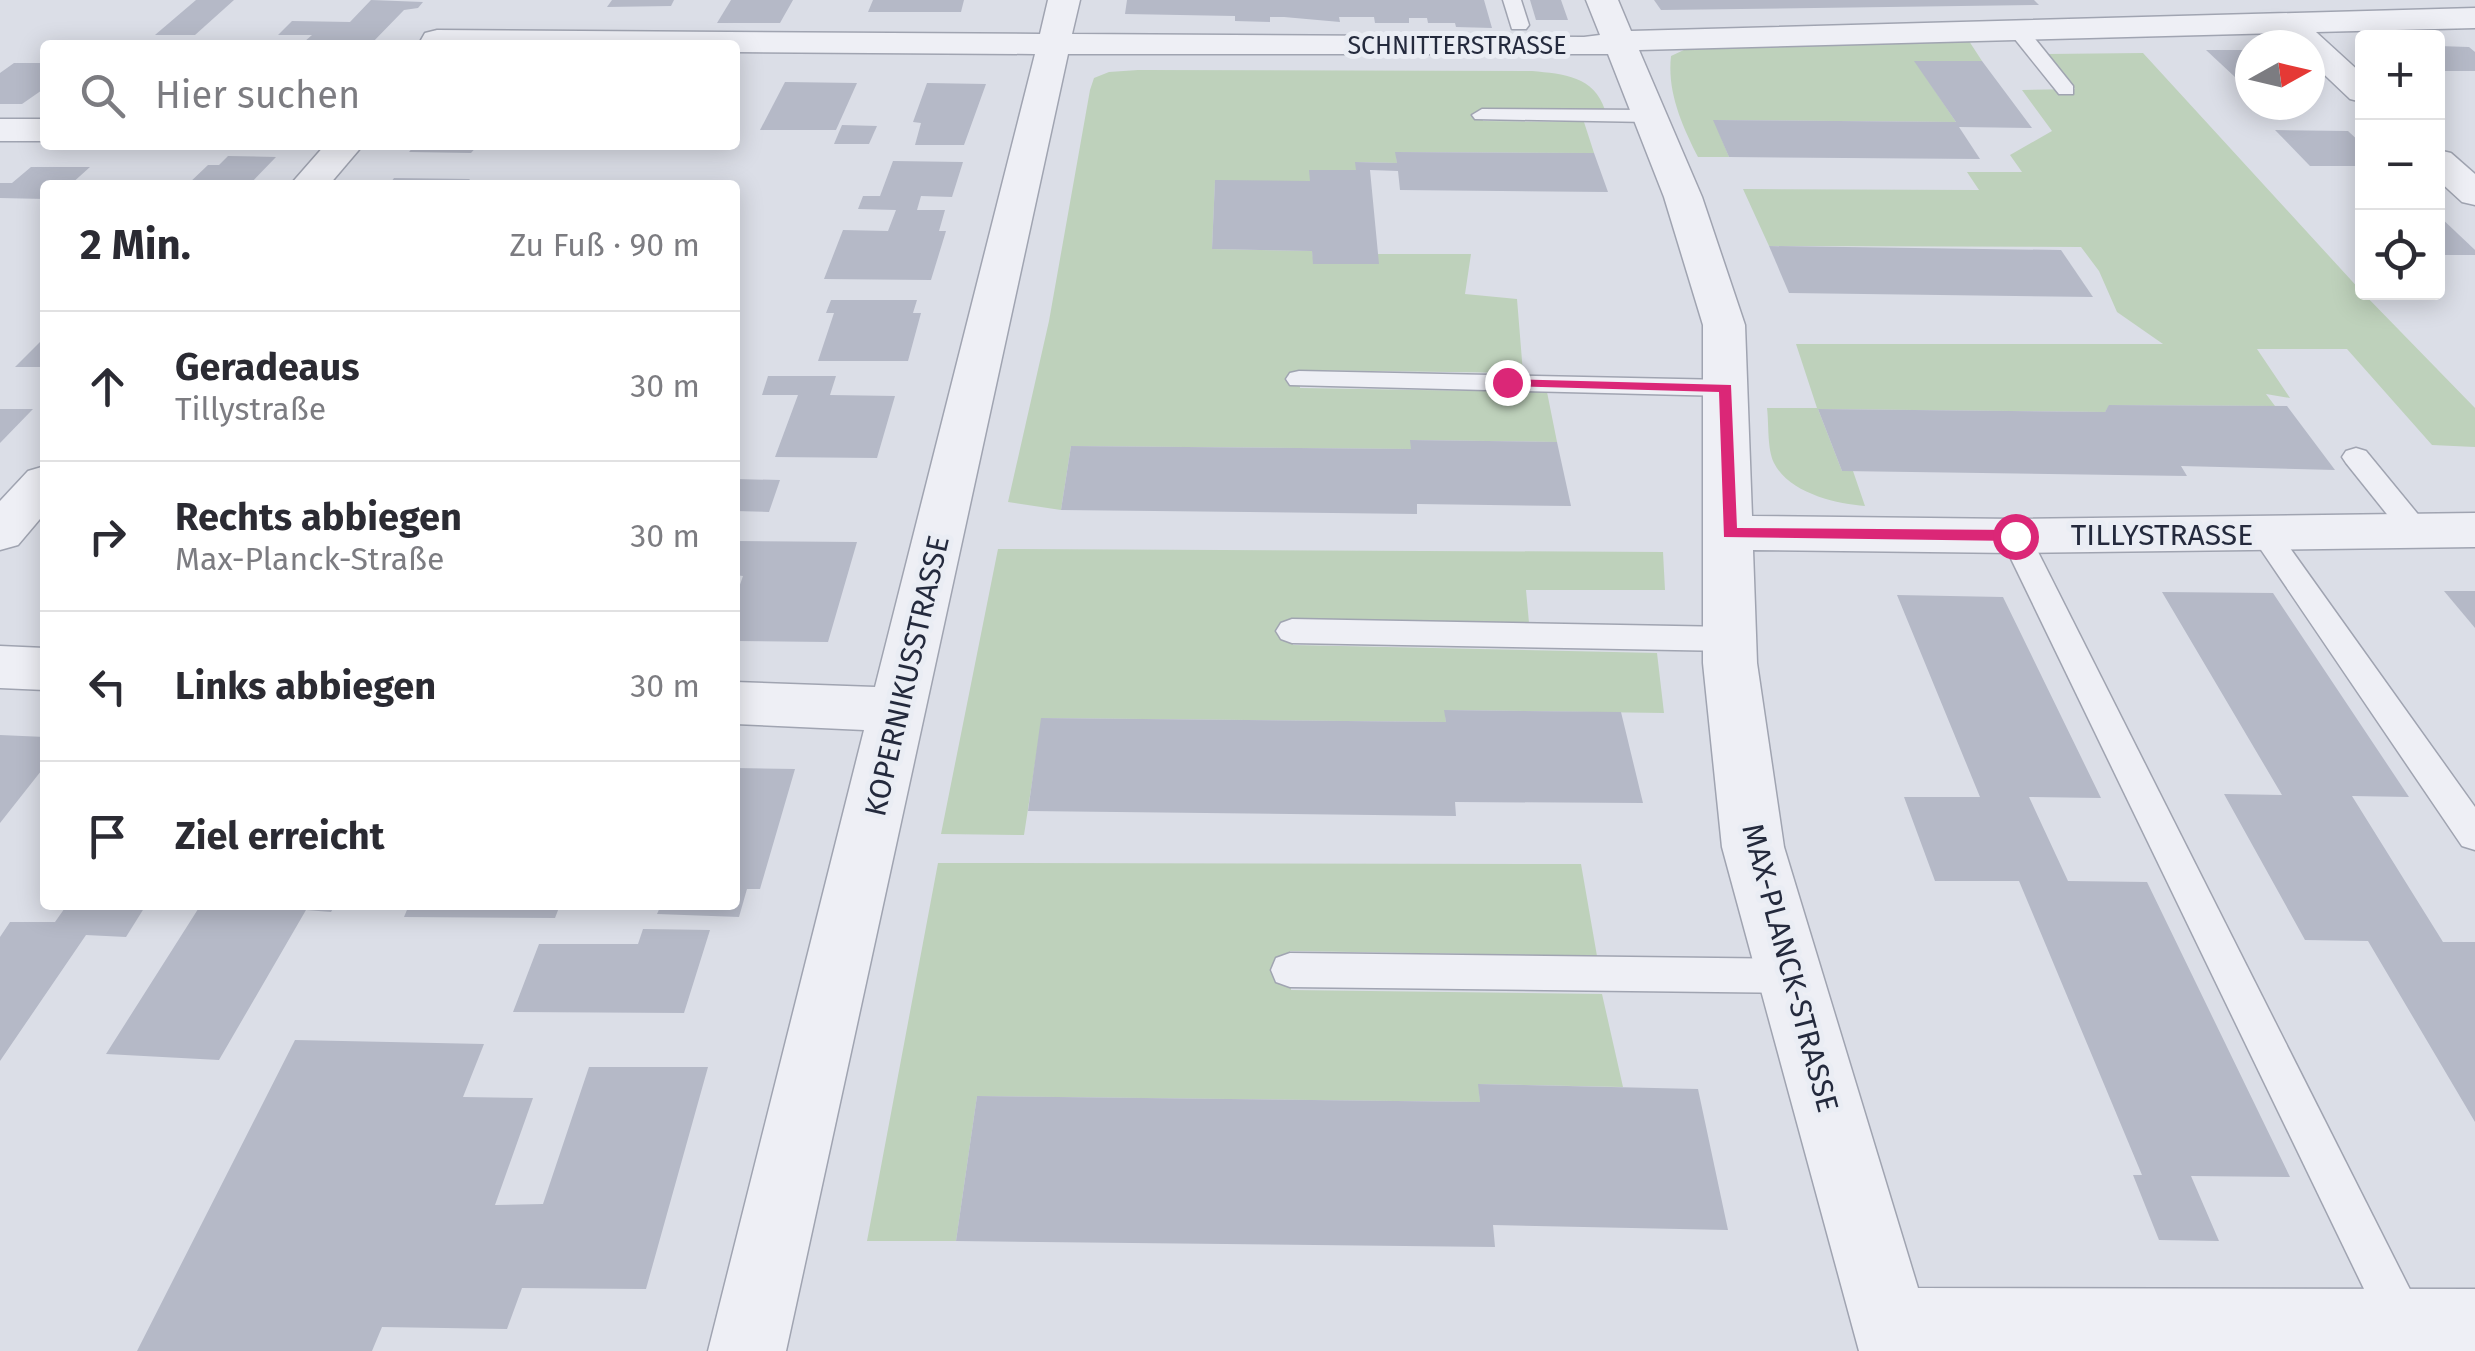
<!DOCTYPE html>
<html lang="de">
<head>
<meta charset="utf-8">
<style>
	:root { --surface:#fff; --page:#f2f2f3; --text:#2b2b33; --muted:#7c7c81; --line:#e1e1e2 }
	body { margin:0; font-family:"Fira Sans",sans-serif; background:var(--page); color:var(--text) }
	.controls { position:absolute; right:30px; top:30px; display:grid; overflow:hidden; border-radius:10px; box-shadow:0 5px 25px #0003 }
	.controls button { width:90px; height:90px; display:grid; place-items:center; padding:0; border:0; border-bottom:2px solid var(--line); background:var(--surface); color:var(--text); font:50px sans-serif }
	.compass { position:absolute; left:2235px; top:30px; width:90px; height:90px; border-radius:50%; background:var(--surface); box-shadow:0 5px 25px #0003; rotate:82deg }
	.stop { position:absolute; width:30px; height:30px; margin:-22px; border:8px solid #db2777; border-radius:50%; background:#fff }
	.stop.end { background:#db2777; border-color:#fff; box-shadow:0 2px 10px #0008 }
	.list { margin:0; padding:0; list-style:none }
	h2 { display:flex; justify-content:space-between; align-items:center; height:130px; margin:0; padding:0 40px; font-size:42px }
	h2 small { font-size:32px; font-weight:400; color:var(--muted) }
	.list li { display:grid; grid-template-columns:65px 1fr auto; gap:30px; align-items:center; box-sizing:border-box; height:150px; padding:0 40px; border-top:2px solid var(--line) }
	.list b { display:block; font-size:38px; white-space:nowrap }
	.list p { margin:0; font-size:32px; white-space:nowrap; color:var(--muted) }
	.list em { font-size:32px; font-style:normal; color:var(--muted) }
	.icon { flex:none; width:55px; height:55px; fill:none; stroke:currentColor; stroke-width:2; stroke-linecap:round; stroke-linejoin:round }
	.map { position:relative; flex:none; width:2475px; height:1351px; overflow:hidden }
	.search { position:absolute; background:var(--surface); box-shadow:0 5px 25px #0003; left:40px; top:40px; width:700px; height:110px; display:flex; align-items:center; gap:25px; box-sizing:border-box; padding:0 35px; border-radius:10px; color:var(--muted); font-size:38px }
	.panel { position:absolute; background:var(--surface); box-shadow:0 5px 25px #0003; left:40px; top:180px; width:700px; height:730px; border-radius:10px }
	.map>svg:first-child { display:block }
</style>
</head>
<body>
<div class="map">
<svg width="2475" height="1351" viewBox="0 0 2475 1351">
	<rect width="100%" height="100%" fill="#dbdee7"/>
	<!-- green -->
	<g fill="#bed1bb">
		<path d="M1969,41L1982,61H1915L1956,122L1714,120L1729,157H1698C1682,125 1667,92 1671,56L1686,49Z"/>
		<path d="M2143,53L2362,292L2475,408V447L2432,445L2347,349H2257L2290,398L2266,394L2275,406L2110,405L2105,412L1818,409L1842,471H1853L1865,506C1836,504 1789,493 1774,463C1767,449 1769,424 1767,408H1817L1796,344H2163L2117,312L2099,271L2081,247L1769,246L1743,189L1979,190L1967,172H2022L2010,155L2052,131L2022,90L2075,89L2047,54Z"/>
		<path d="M1138,70L1532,71C1564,74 1594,76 1605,110H1480L1483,121L1584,122L1594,153L1396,152L1397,163L1356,162V170H1310V181H1215L1212,249L1312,251L1314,264H1378V254H1471L1465,294L1517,299L1523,373L1299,370L1300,388L1547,392L1557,442L1411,440V449L1071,446L1061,510L1008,502L1049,321L1090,90L1094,78L1109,72Z"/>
		<path d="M998,549L1663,552L1665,590H1526L1529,623L1292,620L1293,645L1657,653L1664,713L1445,710L1446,722L1042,718L1024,835L941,834Z"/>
		<path d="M938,863L1581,864L1597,956L1290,951L1291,990L1602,994L1623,1087L1479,1084L1480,1102L977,1096L956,1241H867Z"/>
	</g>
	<!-- building -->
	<g fill="#b5b9c7">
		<path d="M196,0H234L195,35H155Z"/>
		<path d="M371,0L423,2L418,8L404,10L370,45H327L329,42H304L312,35H278L292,21L350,22Z"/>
		<path d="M612,0H674L671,6L607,7Z"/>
		<path d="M731,0H793L780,23H717Z"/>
		<path d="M873,0H964L961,12H868Z"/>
		<path d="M1127,0H1484L1492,28L1456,27L1455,23H1428L1427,18H1409V23H1375L1374,17H1339L1340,22L1284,17H1270V22L1235,21V16L1125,14Z"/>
		<path d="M1530,0H1561L1568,20H1536Z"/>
		<path d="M1654,0H2034L2039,5L1661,10Z"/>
		<path d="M2438,46L2469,47L2475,52V71H2438Z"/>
		<path d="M2206,50H2250V77H2235Z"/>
		<path d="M1914,61H1982L2032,128L1959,127L1980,159L1729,157L1713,120L1956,122Z"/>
		<path d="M14,63H45V88L22,104H0V73Z"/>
		<path d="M785,82L857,83L836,130H760Z"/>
		<path d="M927,83L986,84L964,145H915L921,123L913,122Z"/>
		<path d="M842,125L877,126L869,144H834Z"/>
		<path d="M2275,130L2348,131L2362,144V166H2310Z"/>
		<path d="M415,145H478L471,153L409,152Z"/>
		<path d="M636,145H704L701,149H634Z"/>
		<path d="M1395,152L1594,153L1608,192L1400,190L1398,171L1370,170L1379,264H1313L1312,251L1212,249L1215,180L1310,181L1309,170H1356L1355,162L1397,163Z"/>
		<path d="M228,156L276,157L249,185H187L208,165H219Z"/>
		<path d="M893,161L963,162L952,197L921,196L917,210H945L939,231H946L931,280L824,279L843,230L888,231L896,210L858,209L863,196H880Z"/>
		<path d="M31,167H90L70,185H45V199L0,198V183H12Z"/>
		<path d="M394,178L470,179L465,185H389Z"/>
		<path d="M2438,215L2475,250V255H2438Z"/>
		<path d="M1769,246L2061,250L2093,297L1789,293Z"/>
		<path d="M831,300H917L913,313H921L908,361H818L834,313H826Z"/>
		<path d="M45,337V367H15Z"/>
		<path d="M768,376H836L830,395L895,396L877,458L775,457L798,395H762Z"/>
		<path d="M2109,405L2287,406L2335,470L2181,466L2187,476L1842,471L1818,409L2105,412Z"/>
		<path d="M0,409H33L0,443Z"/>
		<path d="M1410,440L1557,442L1571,506L1417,504V514L1061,510L1071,446L1411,449Z"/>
		<path d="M735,479L780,480L769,512L735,511Z"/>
		<path d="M735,541L857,542L828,642L735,641V599L743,576L735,575Z"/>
		<path d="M2444,591H2475V628Z"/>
		<path d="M2162,592L2273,593L2409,797L2352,796L2443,942H2475V1122L2368,941L2305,940L2224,794L2282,795Z"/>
		<path d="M1897,595L2003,597L2101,798L2029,797L2068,881L2147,882L2290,1177L2191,1176L2219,1241L2159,1240L2133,1175H2142L2019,881H1935L1904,797H1980Z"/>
		<path d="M1444,710L1621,712L1643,803L1455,802L1456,816L1028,811L1041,718L1446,722Z"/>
		<path d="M0,735L45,737V766L0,823Z"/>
		<path d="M735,768L795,769L760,889H747L739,917L657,914L661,905H735Z"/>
		<path d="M67,905H146L126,937L86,935L0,1061V937L10,922H55Z"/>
		<path d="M268,905H335L331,912L306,910L219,1060L106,1054L200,906L265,909Z"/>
		<path d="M409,905H560L555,918L404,917Z"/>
		<path d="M643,929L710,930L684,1013L513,1012L539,944H638Z"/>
		<path d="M295,1040L484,1044L463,1097L533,1098L495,1205L543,1204L589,1067H708L646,1289L522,1288L507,1329L382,1327L372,1351H137Z"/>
		<path d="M1478,1084L1698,1089L1728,1230L1493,1225L1495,1247L956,1241L977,1096L1480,1102Z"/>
	</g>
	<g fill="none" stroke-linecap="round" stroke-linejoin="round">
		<!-- service casing -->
		<g stroke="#a0a4b1" stroke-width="3">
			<g id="service">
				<path d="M1503,0H1521L1529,25L1526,29H1512Z"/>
				<path d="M2017,23L2024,25L2073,86V94H2059L2010,33V25Z"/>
				<path d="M1482,109L1649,110L1659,116L1649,122L1475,119L1472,115Z"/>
				<path d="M1299,371L1726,380L1739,388L1726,396L1290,385L1286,379L1290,373Z"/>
				<path d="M2356,448L2366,451L2426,524L2431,531L2426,538H2406L2346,463L2342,457L2346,451Z"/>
				<path d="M2265,524L2275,527L2475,807V850L2462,846L2255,541L2250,534L2255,527Z"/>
				<path d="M2015,526L2025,529L2030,536L2441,1351H2394L2000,536L2005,529Z"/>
				<path d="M1292,619L1730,627L1741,631L1746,639L1741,647L1730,651L1292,643L1281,639L1276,631L1281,623Z"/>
				<path d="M1290,953L1791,959L1805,964L1810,976L1805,988L1791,993L1290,987L1276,982L1271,970L1276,958Z"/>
			</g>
		</g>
		<!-- minor casing -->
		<g stroke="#a0a4b1" stroke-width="3">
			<g id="minor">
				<path d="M1048,0H1080L1072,34L1584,37L1600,35L1586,0H1618L1631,31L2475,8V28L2316,32L2362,74V102L2350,99L2310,61V45H2293L2280,33L1639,50L1702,197L1745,325L1752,516L2015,519L2475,513V547L2015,553L1753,550L1757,663L1784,847L1918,1288L2475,1289V1351H1859L1722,847L1703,663V325L1664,197L1608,54H1068L786,1351H708L864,730L735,724V682L875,687L1035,54L735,52V45H424L421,40L425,33L437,30L1040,34Z"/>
				<rect x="0" y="119" width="45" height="22"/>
				<path d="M325,145H363L329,185H290Z"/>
				<path d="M2438,150L2451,153L2475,174V205L2462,202L2438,180Z"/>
				<path d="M45,466V513L18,545L0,550V501L28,471Z"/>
				<path d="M0,646L45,648V690L0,688Z"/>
			</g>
		</g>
		<!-- service -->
		<use href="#service" fill="#eeeff5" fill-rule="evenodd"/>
		<!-- minor -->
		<use href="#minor" fill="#eeeff5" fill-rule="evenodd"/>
	</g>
	<!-- route -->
	<path fill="#db2777" d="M1502,379L1731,385L1737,528L2015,530L2022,536L2015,541L1724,537L1719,392L1507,386L1500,382Z"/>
	<g text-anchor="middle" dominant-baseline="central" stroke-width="10" stroke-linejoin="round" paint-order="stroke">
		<!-- far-street labels -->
		<g font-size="25" fill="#242a3d" stroke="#eaedf4">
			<text x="1457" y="46">SCHNITTERSTRASSE</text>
		</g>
		<!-- street labels -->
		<g font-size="30" fill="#242a3d" stroke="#eaedf4">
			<text x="2162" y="535">TILLYSTRASSE</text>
			<text transform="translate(907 676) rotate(-77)">KOPERNIKUSSTRASSE</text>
			<text transform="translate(1790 968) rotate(75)">MAX-PLANCK-STRASSE</text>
		</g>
	</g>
</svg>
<div class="controls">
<button>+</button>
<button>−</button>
<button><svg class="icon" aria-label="locate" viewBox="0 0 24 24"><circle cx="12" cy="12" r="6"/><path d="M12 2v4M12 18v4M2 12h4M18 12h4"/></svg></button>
</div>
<svg class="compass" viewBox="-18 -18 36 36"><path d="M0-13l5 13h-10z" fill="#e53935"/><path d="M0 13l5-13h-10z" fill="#7c7c81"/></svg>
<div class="stop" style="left:2015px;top:536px"></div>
<div class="stop end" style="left:1507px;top:382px"></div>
<div class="search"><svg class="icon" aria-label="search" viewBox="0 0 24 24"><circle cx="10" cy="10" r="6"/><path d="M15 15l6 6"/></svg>Hier suchen</div>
<section class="panel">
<h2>2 Min.<small>Zu Fuß · 90 m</small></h2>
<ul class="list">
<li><svg class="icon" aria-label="ahead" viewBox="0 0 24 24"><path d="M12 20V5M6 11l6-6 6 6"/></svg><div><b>Geradeaus</b><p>Tillystraße</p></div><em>30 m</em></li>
<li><svg class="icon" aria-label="right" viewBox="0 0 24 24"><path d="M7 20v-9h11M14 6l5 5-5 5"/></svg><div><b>Rechts abbiegen</b><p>Max-Planck-Straße</p></div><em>30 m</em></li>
<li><svg class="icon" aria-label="left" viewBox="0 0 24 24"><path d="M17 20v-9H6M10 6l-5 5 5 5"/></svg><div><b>Links abbiegen</b></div><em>30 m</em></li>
<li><svg class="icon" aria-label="arrive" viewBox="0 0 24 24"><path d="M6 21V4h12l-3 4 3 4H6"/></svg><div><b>Ziel erreicht</b></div></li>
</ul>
</section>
</div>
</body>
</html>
